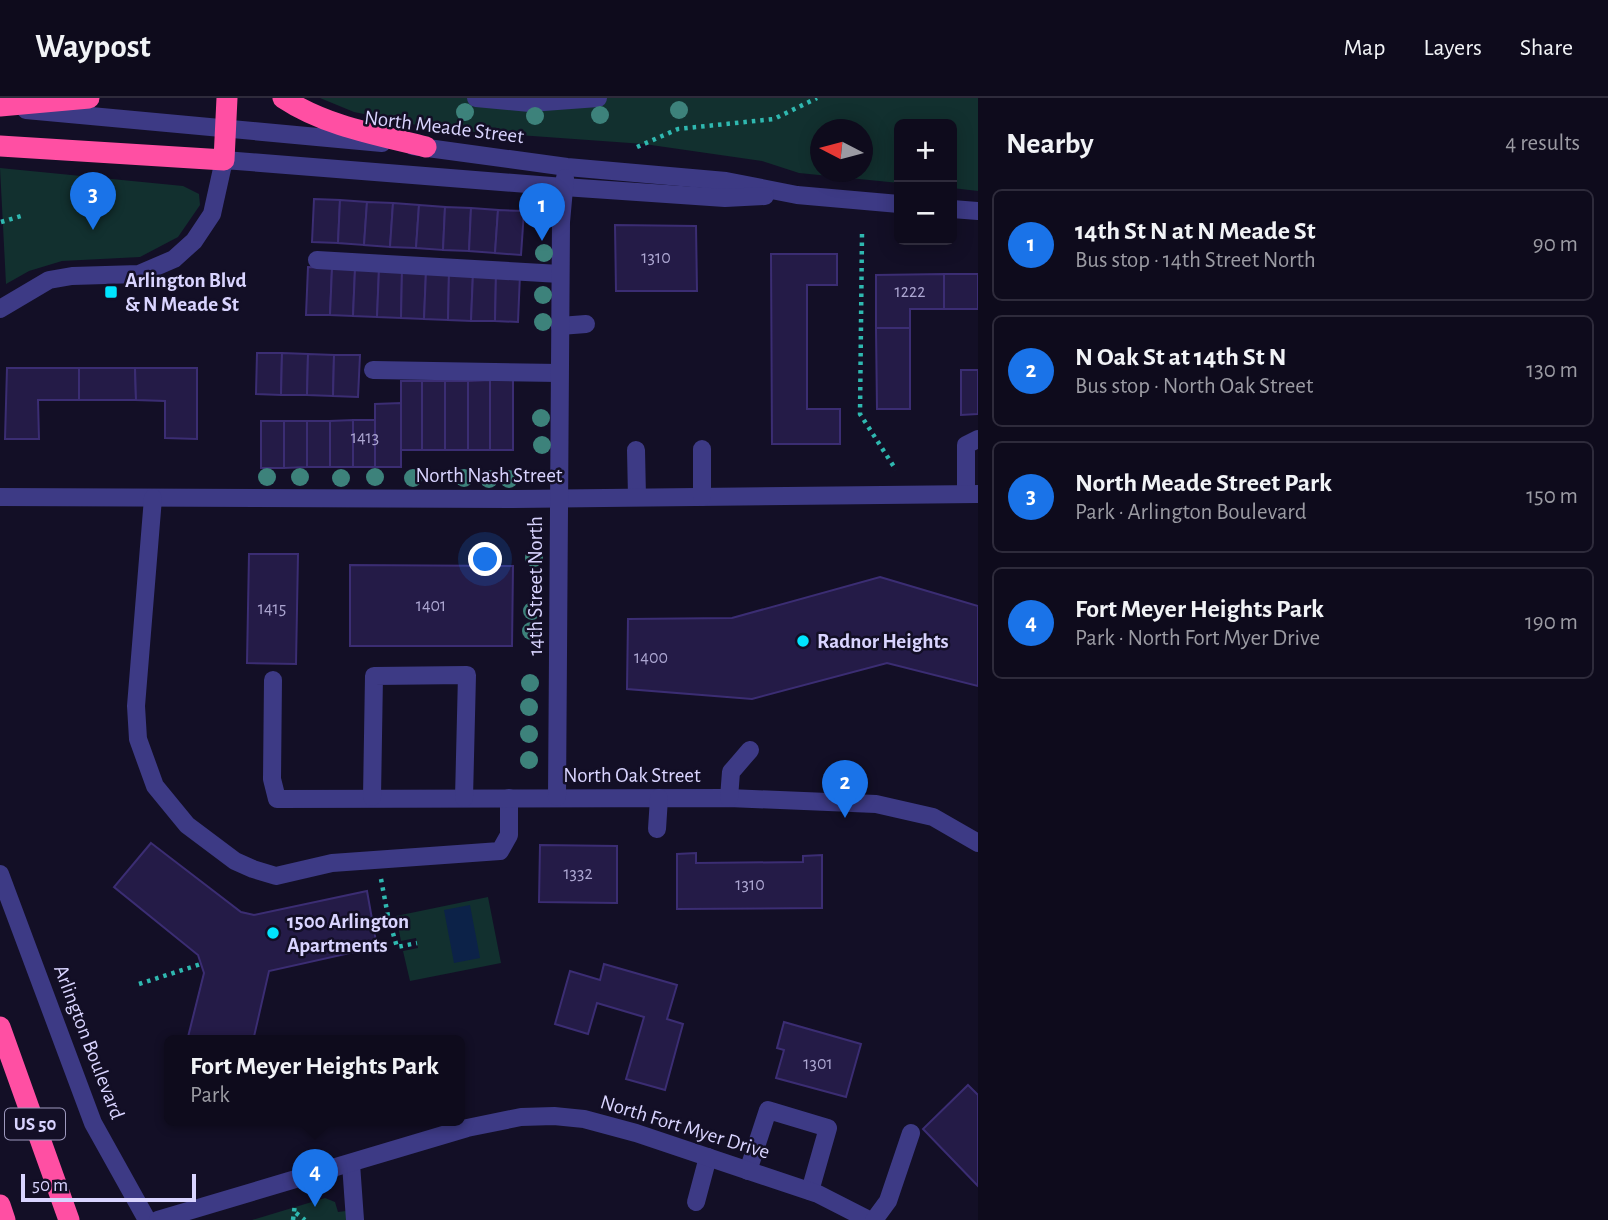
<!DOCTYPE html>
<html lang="en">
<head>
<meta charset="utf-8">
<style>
	:root { --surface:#0e0b1c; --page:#1c1929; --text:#f1f3f6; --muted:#9b9ba3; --line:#2e2b3b; --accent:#1a73e8 }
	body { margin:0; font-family:"Alegreya Sans",sans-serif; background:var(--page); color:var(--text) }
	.controls { position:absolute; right:21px; top:21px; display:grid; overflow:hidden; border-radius:10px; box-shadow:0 4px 18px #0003 }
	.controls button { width:63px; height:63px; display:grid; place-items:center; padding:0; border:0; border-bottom:2px solid var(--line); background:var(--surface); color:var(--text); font:35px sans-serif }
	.compass { position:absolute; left:810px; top:21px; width:63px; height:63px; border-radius:50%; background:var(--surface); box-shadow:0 4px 18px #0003; rotate:276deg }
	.scale { position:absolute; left:21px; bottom:18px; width:175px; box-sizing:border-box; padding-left:7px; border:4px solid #d9d4ff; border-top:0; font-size:19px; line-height:24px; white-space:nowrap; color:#d9d4ff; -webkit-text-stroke:5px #130f26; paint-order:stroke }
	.you { position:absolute; left:486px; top:462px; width:24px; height:24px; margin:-18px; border:5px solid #fff; border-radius:50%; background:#1a73e8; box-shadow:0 0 0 10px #1a73e833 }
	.badge { display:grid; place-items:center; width:46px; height:46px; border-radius:50%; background:var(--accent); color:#fff; font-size:23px; font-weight:700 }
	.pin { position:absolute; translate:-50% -58px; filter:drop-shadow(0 2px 4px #0008) }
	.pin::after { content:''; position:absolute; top:37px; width:24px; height:21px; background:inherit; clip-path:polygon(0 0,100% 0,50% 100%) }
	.popup { position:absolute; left:164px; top:937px; width:301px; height:91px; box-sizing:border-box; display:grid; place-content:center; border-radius:10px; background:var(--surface); filter:drop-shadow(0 2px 5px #0005); font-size:23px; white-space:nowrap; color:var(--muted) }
	.popup b { font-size:26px; color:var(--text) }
	.popup::after { content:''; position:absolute; left:50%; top:100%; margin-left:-14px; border:14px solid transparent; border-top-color:var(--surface) }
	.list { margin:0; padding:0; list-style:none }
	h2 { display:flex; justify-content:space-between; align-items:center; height:91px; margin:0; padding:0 28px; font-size:30px }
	h2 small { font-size:23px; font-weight:400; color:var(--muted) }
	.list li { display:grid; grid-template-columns:46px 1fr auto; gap:21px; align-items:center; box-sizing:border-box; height:112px; margin:0 14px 14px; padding:0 14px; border:2px solid var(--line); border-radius:10px }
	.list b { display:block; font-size:26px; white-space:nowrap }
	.list p { margin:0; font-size:23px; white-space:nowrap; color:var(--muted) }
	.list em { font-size:23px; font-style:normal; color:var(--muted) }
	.map { position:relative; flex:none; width:978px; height:1122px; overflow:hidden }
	header { display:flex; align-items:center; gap:42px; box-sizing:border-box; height:98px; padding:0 35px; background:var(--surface); border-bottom:2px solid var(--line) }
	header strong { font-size:33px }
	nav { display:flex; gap:38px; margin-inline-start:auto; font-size:24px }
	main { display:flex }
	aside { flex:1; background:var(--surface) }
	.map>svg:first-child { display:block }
</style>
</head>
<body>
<header>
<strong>Waypost</strong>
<nav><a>Map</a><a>Layers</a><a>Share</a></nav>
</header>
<main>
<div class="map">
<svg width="978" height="1122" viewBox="0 0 978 1122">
	<rect width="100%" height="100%" fill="#130f26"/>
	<!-- green -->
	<g fill="#12302f" fill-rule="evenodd">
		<path d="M320,0H978V93L952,90V26H899V85L799,75L762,63L644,46L436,31L354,14ZM820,32H862V74H820Z"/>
		<path d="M0,70L183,88L199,96L200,107L178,139L140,159L62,163L29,173L6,186Z"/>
		<path d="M488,799L501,865L410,883L403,853L418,850L416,840L401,843L396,818Z"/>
		<path d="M325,1100L335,1104L338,1114L346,1113L347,1122H252Z"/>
	</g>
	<!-- water -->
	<path fill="#0c2248" d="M470,807L480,860L454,865L444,812Z"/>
	<!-- building -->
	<g fill="#241b47" stroke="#3b2d73" stroke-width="2">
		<path d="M314,101L340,102L338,145L312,144Z"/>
		<path d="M340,102L367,104L364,147L338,145Z"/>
		<path d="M367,104L393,105L390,149L364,147Z"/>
		<path d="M393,105L419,107L416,150L390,149Z"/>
		<path d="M419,107L445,109L443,152L416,150Z"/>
		<path d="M445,109L471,110L469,153L443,152Z"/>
		<path d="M471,110L498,112L495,155L469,153Z"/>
		<path d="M498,112L524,113L521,157L495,155Z"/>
		<path d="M615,127L696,128L697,193H616Z"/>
		<path d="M771,156H837V187H807V311H840V346H772Z"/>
		<path d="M308,169L332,170L330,217H306Z"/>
		<path d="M332,170L355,171L353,218L330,217Z"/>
		<path d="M355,171H379L377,219L353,218Z"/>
		<path d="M379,171L402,172L401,220L377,219Z"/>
		<path d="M402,172L426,173L424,221L401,220Z"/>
		<path d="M426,173L449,174L448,222L424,221Z"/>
		<path d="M449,174L473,175L471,223L448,222Z"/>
		<path d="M473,175L496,176L495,223H471Z"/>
		<path d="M496,176H520L518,224L495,223Z"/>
		<path d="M944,176V211H910V230H876V177Z"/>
		<rect x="944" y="176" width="34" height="35"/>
		<path d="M876,230H910V311H877Z"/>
		<path d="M257,255H282L281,297L256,296Z"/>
		<path d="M282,255L308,256L307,297H281Z"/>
		<path d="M308,256L334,257L333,298L307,297Z"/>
		<path d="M334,257H360L358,299L333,298Z"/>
		<path d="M7,270H79V302H38L39,341H5Z"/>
		<path d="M79,270H135L136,302H79Z"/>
		<path d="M135,270H197V341L165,340V303L136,302Z"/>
		<path d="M961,272H978V316L961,317Z"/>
		<rect x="490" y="282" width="23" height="70"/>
		<path d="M490,282V352H468V283Z"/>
		<rect x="401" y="283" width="21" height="69"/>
		<rect x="422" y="283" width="23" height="69"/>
		<rect x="445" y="283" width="23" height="69"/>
		<path d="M401,305V369H375V306Z"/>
		<path d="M353,322V369H330V323Z"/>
		<rect x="353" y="322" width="22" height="47"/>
		<rect x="261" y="323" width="23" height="47"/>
		<path d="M284,323H307V369L284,370Z"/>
		<rect x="307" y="323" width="23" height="46"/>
		<path d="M249,456H298L296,566L247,565Z"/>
		<path d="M350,467L513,468L512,548H350Z"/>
		<path d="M880,479L978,508V588L887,565L752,601L627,591L628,521L732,520Z"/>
		<path d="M151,745L241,814L254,817L367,793L377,849L269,873L253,943H187L204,875L198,857L114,789Z"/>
		<path d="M540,747L617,748V805L539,804Z"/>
		<path d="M696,755V765L803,764V758L822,757V810L677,811V756Z"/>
		<path d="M604,866L677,887L667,921L683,926L665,992L626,981L644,919L597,905L588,936L555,926L570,873L600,882Z"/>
		<path d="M784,924L861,946L846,999L776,980L784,952L777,950Z"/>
		<path d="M968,987L978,997V1088L923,1031Z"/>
	</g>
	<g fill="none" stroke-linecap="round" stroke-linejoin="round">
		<!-- path -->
		<g stroke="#2fb8b0" stroke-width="4.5" stroke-dasharray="3.5 5" stroke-linecap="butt">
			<path d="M637,49L678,31L774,21L817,0"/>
			<path d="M1,124L21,118"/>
			<path d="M862,136L860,316L896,372"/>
			<path d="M381,781L388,818"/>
			<path d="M372,821L388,818L397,849L417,845"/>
			<path d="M139,886L201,866"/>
			<path d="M296,1115L305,1122"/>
			<path d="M293,1122L295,1106"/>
		</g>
		<!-- minor -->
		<g stroke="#3d3a85" stroke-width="18">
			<path d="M476,0L530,5L598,0"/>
			<path d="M26,12L382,45"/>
			<path d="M413,48L567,69L726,83L797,97L899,106"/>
			<path d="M952,111L978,113"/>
			<path d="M317,162L560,176"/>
			<path d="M0,211L49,182L72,178L139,176L174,161L194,143L212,116L224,62L564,89L725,100L765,98"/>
			<path d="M560,228L586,226"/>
			<path d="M373,272L559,275"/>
			<path d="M636,352L637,399"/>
			<path d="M966,396V347L978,341"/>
			<path d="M0,399L514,401L978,396"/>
			<path d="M702,399V351"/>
			<path d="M153,400L136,608L138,641L155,688L187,727L235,763L253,771L276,778L332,765L500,753L509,737V700"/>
			<path d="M273,582L272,681L277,701L729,700L876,706L933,719L978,745"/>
			<path d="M372,699L374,578L467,577L464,700"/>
			<path d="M557,699L561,124L565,80"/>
			<path d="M729,700L731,674L750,652"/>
			<path d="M657,731L659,700"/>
			<path d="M0,776L93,1025L147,1122"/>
			<path d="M351,1066L355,1122"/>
			<path d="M748,1073L768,1012L828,1030L810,1093"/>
			<path d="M696,1104L708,1059"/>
			<path d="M158,1122L467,1030L521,1019L554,1018L584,1021L636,1035L818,1096L869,1122"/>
			<path d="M874,1122L888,1103L911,1035"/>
		</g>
		<!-- highway -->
		<g stroke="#ff4fa3" stroke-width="21">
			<path d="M283,0C325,28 378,37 426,49"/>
			<path d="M0,8L89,0"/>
			<path d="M0,48L224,62L227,0"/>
			<path d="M0,929L69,1122"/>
			<path d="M0,1107L5,1122"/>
		</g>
	</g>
	<!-- trees -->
	<g fill="#3d827b">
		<circle cx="679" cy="12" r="9"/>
		<circle cx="465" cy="14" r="9"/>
		<circle cx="600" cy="17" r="9"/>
		<circle cx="535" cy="18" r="9"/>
		<circle cx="544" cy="155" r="9"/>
		<circle cx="543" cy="197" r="9"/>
		<circle cx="543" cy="224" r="9"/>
		<circle cx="541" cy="320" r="9"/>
		<circle cx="542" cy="347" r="9"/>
		<circle cx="267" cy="379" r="9"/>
		<circle cx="300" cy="379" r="9"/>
		<circle cx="375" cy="379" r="9"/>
		<circle cx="341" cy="380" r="9"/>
		<circle cx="413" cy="380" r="9"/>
		<circle cx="464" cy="380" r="9"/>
		<circle cx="489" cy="381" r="9"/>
		<circle cx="509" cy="381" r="9"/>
		<circle cx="534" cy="460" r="9"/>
		<circle cx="532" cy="513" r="9"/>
		<circle cx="531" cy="533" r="9"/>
		<circle cx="530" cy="585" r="9"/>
		<circle cx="529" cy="609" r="9"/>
		<circle cx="529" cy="636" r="9"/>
		<circle cx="529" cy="662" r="9"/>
	</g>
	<!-- markers -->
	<g fill="#00e5ff" stroke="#130f26" stroke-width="2.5">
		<rect x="104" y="187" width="14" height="14" rx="3.5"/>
		<circle cx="803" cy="543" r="7"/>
		<circle cx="273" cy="835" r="7"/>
	</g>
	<g text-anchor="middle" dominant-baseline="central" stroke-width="5" stroke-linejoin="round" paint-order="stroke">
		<!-- number labels -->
		<g font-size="18" fill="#aca6d1">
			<text x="656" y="160">1310</text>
			<text x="910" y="194">1222</text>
			<text x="365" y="340">1413</text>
			<text x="431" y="508">1401</text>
			<text x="272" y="511">1415</text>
			<text x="651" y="560">1400</text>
			<text x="578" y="776">1332</text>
			<text x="750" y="787">1310</text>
			<text x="818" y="966">1301</text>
		</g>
		<!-- shield labels -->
		<rect fill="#130f26" stroke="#9e99be" stroke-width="2" x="5" y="1010.5" width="60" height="31" rx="5"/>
		<g font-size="19" font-weight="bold" fill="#d9d4ff">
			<text x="35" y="1026">US 50</text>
		</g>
		<!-- street labels -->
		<g font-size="21" fill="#d9d4ff" stroke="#130f26">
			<text transform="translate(444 29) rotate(7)">North Meade Street</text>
			<text x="489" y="377">North Nash Street</text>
			<text transform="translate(535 488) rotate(-90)">14th Street North</text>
			<text x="632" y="677">North Oak Street</text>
			<text transform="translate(89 944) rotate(69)">Arlington Boulevard</text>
			<text transform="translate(685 1029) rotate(17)">North Fort Myer Drive</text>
		</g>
		<!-- poi labels -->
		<g font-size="21" font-weight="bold" fill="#d9d4ff" stroke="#130f26" text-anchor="start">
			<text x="125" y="182">Arlington Blvd<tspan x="125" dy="24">&amp; N Meade St</tspan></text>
			<text x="817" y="543">Radnor Heights</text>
			<text x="287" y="823">1500 Arlington<tspan x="287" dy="24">Apartments</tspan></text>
		</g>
	</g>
</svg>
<div class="controls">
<button>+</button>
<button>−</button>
</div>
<svg class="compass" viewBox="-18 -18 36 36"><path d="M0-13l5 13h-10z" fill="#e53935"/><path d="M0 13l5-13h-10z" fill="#9b9ba3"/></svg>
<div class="scale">50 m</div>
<div class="you"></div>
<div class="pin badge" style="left:542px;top:143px">1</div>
<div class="pin badge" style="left:845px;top:720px">2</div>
<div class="pin badge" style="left:93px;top:132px">3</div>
<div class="pin badge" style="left:315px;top:1109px">4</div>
<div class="popup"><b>Fort Meyer Heights Park</b>Park</div>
</div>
<aside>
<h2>Nearby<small>4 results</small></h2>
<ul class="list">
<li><span class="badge">1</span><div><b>14th St N at N Meade St</b><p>Bus stop · 14th Street North</p></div><em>90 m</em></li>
<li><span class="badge">2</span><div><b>N Oak St at 14th St N</b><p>Bus stop · North Oak Street</p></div><em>130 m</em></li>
<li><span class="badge">3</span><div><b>North Meade Street Park</b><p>Park · Arlington Boulevard</p></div><em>150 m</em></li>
<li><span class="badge">4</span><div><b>Fort Meyer Heights Park</b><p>Park · North Fort Myer Drive</p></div><em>190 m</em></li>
</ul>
</aside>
</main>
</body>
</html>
